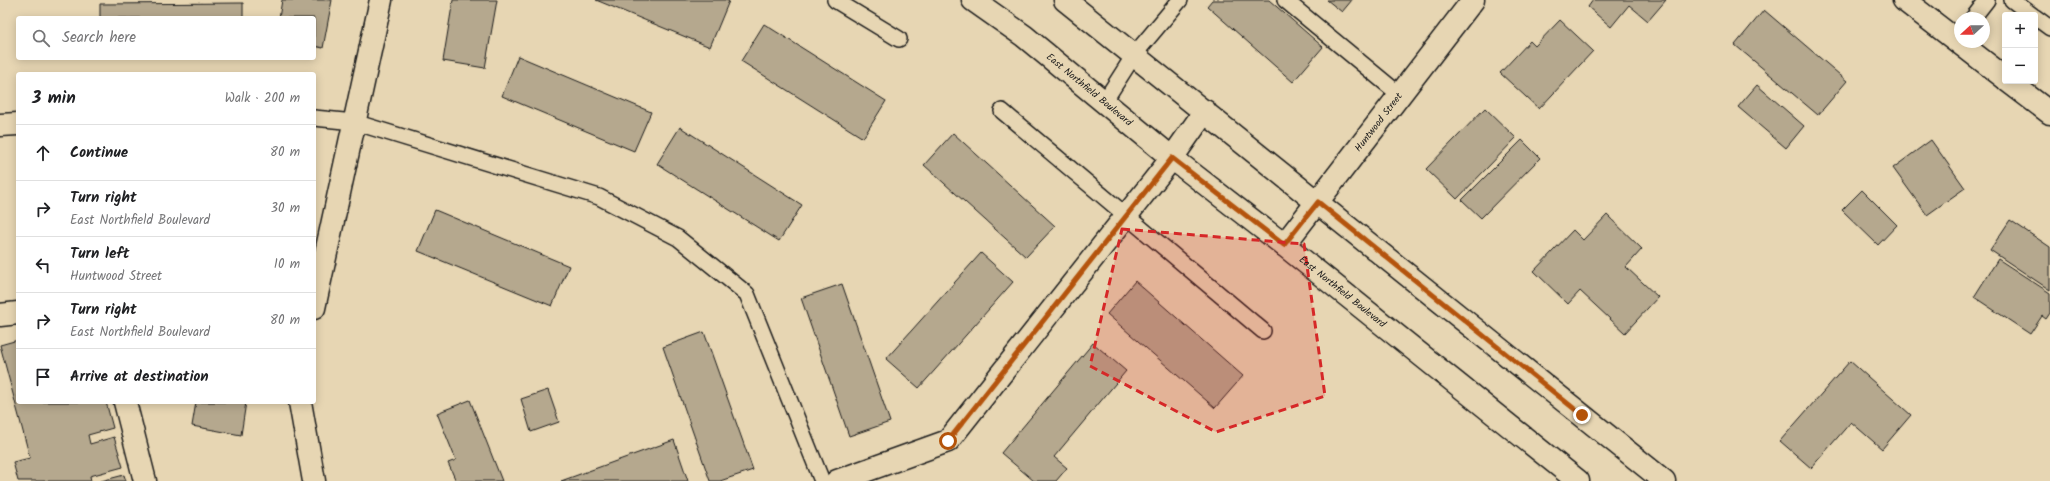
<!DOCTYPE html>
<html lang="en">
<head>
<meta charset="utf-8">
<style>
	:root { --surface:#fff; --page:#f6f6f6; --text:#202124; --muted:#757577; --line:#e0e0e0 }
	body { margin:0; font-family:Kalam,sans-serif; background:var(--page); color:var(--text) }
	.controls { position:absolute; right:12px; top:12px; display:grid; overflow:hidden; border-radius:4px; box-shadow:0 2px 10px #0003 }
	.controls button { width:36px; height:36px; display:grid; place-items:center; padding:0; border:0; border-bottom:1px solid var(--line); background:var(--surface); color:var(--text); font:20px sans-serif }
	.compass { position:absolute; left:1954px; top:12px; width:36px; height:36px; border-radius:50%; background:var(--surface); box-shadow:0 2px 10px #0003; rotate:249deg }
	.stop { position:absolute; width:12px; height:12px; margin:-9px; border:3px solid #b45309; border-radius:50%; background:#fff }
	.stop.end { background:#b45309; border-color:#fff; box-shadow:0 1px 4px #0008 }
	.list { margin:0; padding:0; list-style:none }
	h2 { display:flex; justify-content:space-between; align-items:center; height:52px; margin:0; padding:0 16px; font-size:17px }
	h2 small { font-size:13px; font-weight:400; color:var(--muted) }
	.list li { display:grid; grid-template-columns:26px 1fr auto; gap:12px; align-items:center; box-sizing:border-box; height:56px; padding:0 16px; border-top:1px solid var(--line) }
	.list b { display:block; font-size:15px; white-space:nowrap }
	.list p { margin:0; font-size:13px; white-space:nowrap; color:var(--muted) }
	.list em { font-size:13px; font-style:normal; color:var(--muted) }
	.icon { flex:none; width:22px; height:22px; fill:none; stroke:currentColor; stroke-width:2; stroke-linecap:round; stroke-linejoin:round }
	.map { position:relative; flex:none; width:2050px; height:481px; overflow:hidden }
	.search { position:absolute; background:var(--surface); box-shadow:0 2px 10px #0003; left:16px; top:16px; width:300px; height:44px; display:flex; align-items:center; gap:10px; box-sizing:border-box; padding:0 14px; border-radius:4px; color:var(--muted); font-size:15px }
	.panel { position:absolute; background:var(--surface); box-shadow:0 2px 10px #0003; left:16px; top:72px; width:300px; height:332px; border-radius:4px }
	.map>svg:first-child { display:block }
</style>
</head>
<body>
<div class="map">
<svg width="2050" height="481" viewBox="0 0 2050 481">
	<rect width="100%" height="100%" fill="#e7d6b3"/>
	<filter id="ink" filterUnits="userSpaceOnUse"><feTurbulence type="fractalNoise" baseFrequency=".025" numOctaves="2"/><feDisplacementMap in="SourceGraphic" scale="8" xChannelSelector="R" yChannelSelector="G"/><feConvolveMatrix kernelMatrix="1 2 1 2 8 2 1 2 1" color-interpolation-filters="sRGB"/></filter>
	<g filter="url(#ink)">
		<!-- building -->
		<g fill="#b5a88e" stroke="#1c1c1c">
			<path d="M282,0H332L323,48L314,46V18H279Z"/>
			<path d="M453,0H497L485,68L443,61Z"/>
			<path d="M596,0H725L729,1L710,47Z"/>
			<path d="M1212,0H1269L1323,47L1293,82L1207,6Z"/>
			<path d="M1327,0H1352L1342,12Z"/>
			<path d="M1593,0H1666L1648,21L1629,5L1611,27L1588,7Z"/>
			<path d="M243,3V18H100V4Z"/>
			<path d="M1764,10L1847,81L1818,115L1735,45Z"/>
			<path d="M1560,20L1593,51L1539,109L1500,73L1530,41L1535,46Z"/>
			<path d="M764,24L886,101L863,138L741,61Z"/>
			<path d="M518,56L651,112L634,151L502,96Z"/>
			<path d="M1757,85L1804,126L1786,148L1738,107Z"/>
			<path d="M1485,108L1516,138L1457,199L1426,169Z"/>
			<path d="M680,127L802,205L779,241L657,164Z"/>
			<path d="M953,133L1055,226L1026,257L924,165Z"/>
			<path d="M1522,140L1540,158L1481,218L1462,200Z"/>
			<path d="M1931,140L1965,188L1927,215L1893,168Z"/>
			<path d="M1862,190L1897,225L1878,245L1842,210Z"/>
			<path d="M435,210L569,266L552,306L418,251Z"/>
			<path d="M1607,215L1642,249L1626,267L1658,297L1625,333L1580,291L1568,304L1534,271L1573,230L1583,240Z"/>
			<path d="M2010,220L2050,247V290L1990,250Z"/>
			<path d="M981,253L1013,282L919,388L886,359Z"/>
			<path d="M1998,259L2050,293V313L2046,319L2042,316L2030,334L1974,297Z"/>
			<path d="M1135,281L1243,376L1215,408L1107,314Z"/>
			<path d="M842,284L890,422L849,436L801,298Z"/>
			<path d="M704,332L753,470L720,481H710L663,347Z"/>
			<path d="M18,340V402H106L113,428L88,435L90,444L114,437L123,467L90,476L91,481H18L13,462L30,458L0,345Z"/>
			<path d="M1093,343L1126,371L1054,457L1067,468L1056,481H1034L1001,453Z"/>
			<path d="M1850,361L1911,415L1882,449L1851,422L1811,468L1780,441Z"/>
			<path d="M548,390L559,422L531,432L521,399Z"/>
			<path d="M470,400L502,481H456L448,463L456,460L437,413Z"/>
			<path d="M196,402H246L241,435L192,426Z"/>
			<path d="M674,440L688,481H561Z"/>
			<path d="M124,475L126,481H101Z"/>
		</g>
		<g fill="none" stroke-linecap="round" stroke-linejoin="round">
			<!-- lane casing -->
			<g stroke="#1c1c1c" stroke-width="18">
				<g id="lane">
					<path d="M835,0L899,39"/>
					<path d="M1285,0L1400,95"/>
					<path d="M2012,0L2032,15"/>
					<path d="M2035,17L2050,28"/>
					<path d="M1973,18L1987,0"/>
					<path d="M1104,102L1134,55L1180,0"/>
					<path d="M1002,111L1263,331"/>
					<path d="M314,118L354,122L599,197L678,238L747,294L822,481"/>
				</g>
			</g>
			<!-- street casing -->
			<g stroke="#1c1c1c" stroke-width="25">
				<g id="street">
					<path d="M1904,0L2005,78"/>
					<path d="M2008,81L2050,113"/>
					<path d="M0,125L18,124"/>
					<path id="s1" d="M1284,245L1473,0"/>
					<path d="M314,308L381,0"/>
					<path d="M0,315L18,313"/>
					<path d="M125,402L145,481"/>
					<path d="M300,402L314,481"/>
					<path d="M837,481L948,441L1172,158L1205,111"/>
				</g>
			</g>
			<!-- secondary casing -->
			<g stroke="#1c1c1c" stroke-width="25">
				<g id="secondary">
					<path id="s2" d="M973,0L1024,36L1172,158L1284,245L1578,481"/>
					<path d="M1065,0L1664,481"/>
				</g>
			</g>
			<!-- lane -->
			<use href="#lane" stroke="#e7d6b3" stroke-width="15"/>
			<!-- street -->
			<use href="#street" stroke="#e7d6b3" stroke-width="22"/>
			<!-- secondary -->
			<use href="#secondary" stroke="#e7d6b3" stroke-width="22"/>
		</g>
	</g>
	<g fill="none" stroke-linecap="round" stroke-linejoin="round" filter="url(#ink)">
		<!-- route -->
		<path stroke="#b45309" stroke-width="5" d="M948,441L1172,158L1284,245L1318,202L1582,415"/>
	</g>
	<!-- marked area -->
	<path fill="#d62828" fill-opacity="0.2" stroke="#d62828" stroke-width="3" stroke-dasharray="8 5" stroke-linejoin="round" d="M1122,229L1304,244L1325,396L1216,432L1090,366Z"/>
	<g text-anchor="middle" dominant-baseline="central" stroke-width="3" stroke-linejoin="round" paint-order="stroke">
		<!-- street labels -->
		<g font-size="10" fill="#1c1c1c" stroke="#e7d6b3">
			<text stroke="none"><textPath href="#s2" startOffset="147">East Northfield Boulevard</textPath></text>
			<text stroke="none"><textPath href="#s1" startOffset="155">Huntwood Street</textPath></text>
			<text stroke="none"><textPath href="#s2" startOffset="471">East Northfield Boulevard</textPath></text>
		</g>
	</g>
</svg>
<div class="controls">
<button>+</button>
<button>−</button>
</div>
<svg class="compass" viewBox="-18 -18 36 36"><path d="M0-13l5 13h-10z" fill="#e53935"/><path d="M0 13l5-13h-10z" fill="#757577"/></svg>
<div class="stop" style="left:948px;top:441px"></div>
<div class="stop end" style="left:1582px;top:415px"></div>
<div class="search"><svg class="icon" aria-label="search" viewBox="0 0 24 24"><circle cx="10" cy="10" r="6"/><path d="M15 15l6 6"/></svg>Search here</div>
<section class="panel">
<h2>3 min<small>Walk · 200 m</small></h2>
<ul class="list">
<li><svg class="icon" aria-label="ahead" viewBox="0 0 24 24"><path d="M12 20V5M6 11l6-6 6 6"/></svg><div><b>Continue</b></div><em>80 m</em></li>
<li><svg class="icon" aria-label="right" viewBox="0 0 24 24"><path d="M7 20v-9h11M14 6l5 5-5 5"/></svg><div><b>Turn right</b><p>East Northfield Boulevard</p></div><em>30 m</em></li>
<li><svg class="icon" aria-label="left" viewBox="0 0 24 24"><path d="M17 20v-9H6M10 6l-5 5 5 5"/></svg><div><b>Turn left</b><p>Huntwood Street</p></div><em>10 m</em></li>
<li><svg class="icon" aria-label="right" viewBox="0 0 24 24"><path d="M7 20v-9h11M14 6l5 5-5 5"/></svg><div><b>Turn right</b><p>East Northfield Boulevard</p></div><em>80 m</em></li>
<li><svg class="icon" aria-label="arrive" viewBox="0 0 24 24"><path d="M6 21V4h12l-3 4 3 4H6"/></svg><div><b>Arrive at destination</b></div></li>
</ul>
</section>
</div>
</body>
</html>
